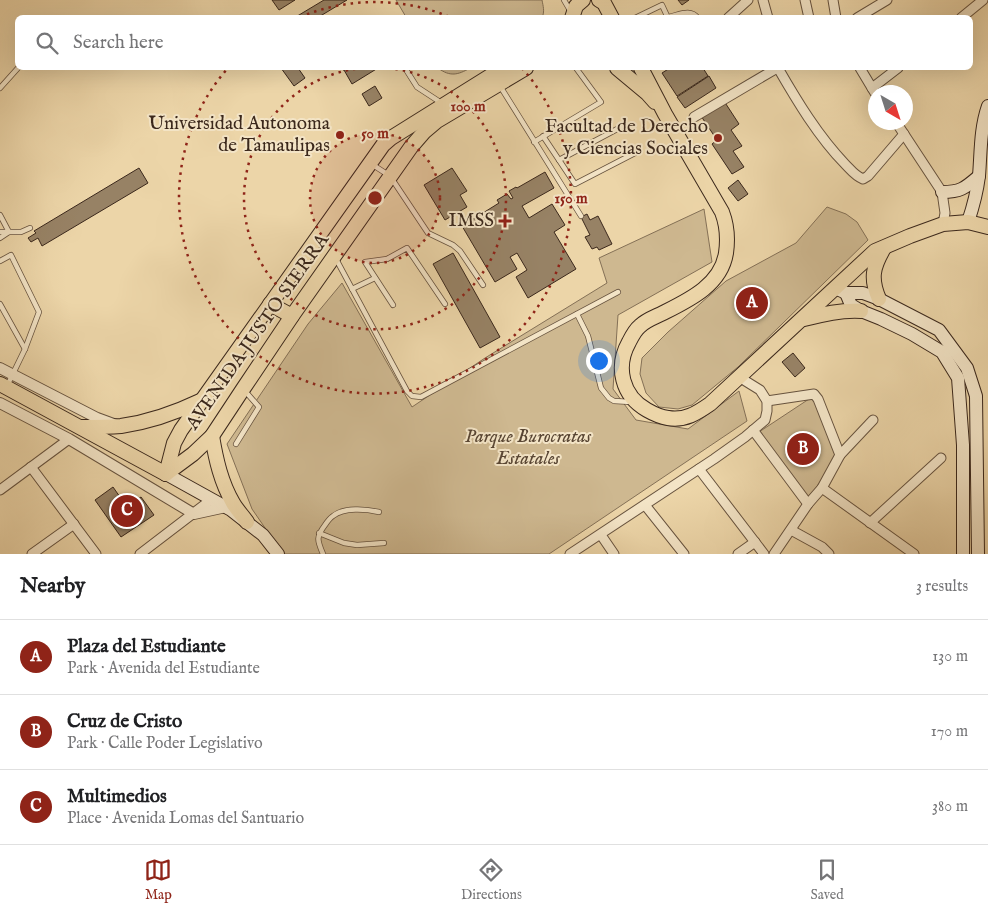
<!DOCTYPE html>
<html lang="en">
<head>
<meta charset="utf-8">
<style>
	:root { --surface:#fff; --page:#f6f6f6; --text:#202124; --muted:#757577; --line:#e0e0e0; --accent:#8f2418 }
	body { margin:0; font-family:"IM FELL English",serif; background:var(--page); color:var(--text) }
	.compass { position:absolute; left:868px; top:85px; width:45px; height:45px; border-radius:50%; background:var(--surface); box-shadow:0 5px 20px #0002; rotate:141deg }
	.you { position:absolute; left:598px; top:360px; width:18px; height:18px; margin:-12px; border:4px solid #fff; border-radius:50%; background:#1a73e8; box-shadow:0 0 0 8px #1a73e833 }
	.badge { display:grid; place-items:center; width:32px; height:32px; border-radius:50%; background:var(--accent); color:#fff; font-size:16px; font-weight:700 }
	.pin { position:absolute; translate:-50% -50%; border:2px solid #fff; box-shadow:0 1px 5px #0006 }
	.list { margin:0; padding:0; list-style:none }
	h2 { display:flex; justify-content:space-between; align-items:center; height:65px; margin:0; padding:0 20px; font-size:21px }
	h2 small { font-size:16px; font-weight:400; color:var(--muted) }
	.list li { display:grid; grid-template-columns:32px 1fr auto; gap:15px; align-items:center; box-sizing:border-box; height:75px; padding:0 20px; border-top:1px solid var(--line) }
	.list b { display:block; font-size:19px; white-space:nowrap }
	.list p { margin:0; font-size:16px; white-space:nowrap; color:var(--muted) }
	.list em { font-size:16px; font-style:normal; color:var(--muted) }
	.icon { flex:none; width:28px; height:28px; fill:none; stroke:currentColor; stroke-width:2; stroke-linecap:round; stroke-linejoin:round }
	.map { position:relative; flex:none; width:988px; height:554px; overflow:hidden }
	.search { position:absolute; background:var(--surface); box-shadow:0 5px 20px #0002; left:15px; right:15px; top:15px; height:55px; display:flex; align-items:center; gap:12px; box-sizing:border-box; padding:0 18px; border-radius:8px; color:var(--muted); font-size:19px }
	.sheet { height:290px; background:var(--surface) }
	nav { display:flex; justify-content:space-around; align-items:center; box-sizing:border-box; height:70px; border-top:1px solid var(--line); background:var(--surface); font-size:14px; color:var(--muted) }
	nav a { display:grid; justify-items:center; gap:2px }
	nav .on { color:var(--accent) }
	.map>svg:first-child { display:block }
</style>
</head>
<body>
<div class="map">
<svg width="988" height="554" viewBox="0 0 988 554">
	<rect width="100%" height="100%" fill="#ecd5a8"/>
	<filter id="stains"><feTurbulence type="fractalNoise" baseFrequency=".004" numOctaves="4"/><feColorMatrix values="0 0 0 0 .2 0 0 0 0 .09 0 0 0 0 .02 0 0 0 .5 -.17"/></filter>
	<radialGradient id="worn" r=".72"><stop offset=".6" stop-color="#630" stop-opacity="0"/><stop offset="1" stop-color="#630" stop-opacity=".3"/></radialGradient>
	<!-- green -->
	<g fill="#ceb890" stroke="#847056">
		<path d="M396,0H542C543,6 545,11 542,18L406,17Z"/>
		<path d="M438,68H470C458,75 450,77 438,68Z"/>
		<path d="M827,207L846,214L857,222L868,240L738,367L692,405L678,409L659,407L646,393L640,374L642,358L668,332L726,281L796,243Z"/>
		<path d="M704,209L712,262L618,315L613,389L636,420L688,429L739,391L747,421L549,554H283L252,509L227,444L308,324L342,283L412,407L485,358L607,283L599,258Z"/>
		<path d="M816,397L837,455L821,482L807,498L759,432L809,399Z"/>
	</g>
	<!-- building -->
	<g fill="#978265" stroke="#3b281c">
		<path d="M272,0H295L279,10Z"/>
		<path d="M324,0H347L317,18H294Z"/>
		<path d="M678,0H689L682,5Z"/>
		<path d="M281,68H298L305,78L294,86Z"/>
		<path d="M341,68H378L352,84L344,70H343Z"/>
		<path d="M670,68H703L708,76L677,96L662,73Z"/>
		<path d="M709,76L716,88L685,108L677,97Z"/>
		<path d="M375,86L382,98L369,106L362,94Z"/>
		<path d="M724,101L739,124L731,130L742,146L733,151L744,167L732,174L712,144L717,140L701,116Z"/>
		<path d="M139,168L148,183L42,246L38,238L31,242L28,238L36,233L34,231Z"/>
		<path d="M452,168L467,191L460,195L467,207L445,220L424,185Z"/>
		<path d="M545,172L554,188L522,206L529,218L552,204L565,225L554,232L576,269L528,298L516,277L527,270L517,253L510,257L517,269L495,282L462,226L499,203L497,200L507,194L511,199L513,198L509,191L516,187L517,188Z"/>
		<path d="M738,180L748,194L738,201L728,188Z"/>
		<path d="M587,214L590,220L598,216L612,244L599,250L597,247L592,249L585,237L590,235L581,217Z"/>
		<path d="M453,253L500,337L480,348L433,264Z"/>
		<path d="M793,353L805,368L795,377L782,362Z"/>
		<path d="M113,487L127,507L141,497L154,515L121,537L95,500Z"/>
	</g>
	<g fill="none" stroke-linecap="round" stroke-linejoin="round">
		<!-- service casing -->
		<g stroke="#67533f" stroke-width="6">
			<g id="service">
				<path d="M564,0L571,12"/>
				<path d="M668,17C679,15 690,8 698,18"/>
				<path d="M635,18L662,5L668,18"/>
				<path d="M405,68L417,87L443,104"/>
				<path d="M500,86L581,216"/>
				<path d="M0,88L18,68"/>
				<path d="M543,136L575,184L635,153"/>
				<path d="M534,142L601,102L576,68"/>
				<path d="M559,160L621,127"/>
				<path d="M373,165L390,176L428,233L453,245L460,251L483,285"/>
				<path d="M0,215L9,232L0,238"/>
				<path d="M0,232H21L30,228"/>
				<path d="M336,259L407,391L412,396L421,397L618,292"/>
				<path d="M0,261L11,255L39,312L25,349L7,386"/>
				<path d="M352,289L375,278"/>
				<path d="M0,304L25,349"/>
				<path d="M393,305L365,262L387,259L407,248L445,304"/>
				<path d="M577,314L588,336L601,388L609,398L614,401L631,402"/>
				<path d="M236,444L259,407L245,391"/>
				<path d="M319,533L344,543L357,545L384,543"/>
				<path d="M323,554C317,540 316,537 325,525C327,522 330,518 333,516C344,507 366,509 379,512"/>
			</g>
		</g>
		<!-- minor casing -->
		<g stroke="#67533f" stroke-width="11">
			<g id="minor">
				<path d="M763,0L768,18"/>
				<path d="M805,0L809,18"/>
				<path d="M833,0L836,18"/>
				<path d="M728,18L748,0"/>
				<path d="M857,18L887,0"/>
				<path d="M961,18L983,0"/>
				<path d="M778,68C797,101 818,136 845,164C851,170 855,176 863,179L868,176L904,134"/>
				<path d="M860,68L875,93"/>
				<path d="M872,88L898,68"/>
				<path d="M694,117L777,68"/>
				<path d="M896,122L942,192L945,213L943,224"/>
				<path d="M767,401L814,394L818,399L840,455"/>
				<path d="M753,430L808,504"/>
				<path d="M31,467L96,554"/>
				<path d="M699,469L764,554"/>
				<path d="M822,488L914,554"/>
				<path d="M0,490L69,439"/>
				<path d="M645,505L684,554"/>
				<path d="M870,523L941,458"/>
				<path d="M791,530L822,547L829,554"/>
				<path d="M601,535L614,554"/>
				<path d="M32,554L74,524"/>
				<path d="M140,554L212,499"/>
				<path d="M570,554L714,459L745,437L765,420L767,411V401L760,390L739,377"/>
				<path d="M738,554L755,542"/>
				<path d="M774,554L808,504L822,488L840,455L873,420"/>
			</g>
		</g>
		<!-- tertiary casing -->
		<g stroke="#67533f" stroke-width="12">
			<g id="tertiary">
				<path d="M0,368L97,418L116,425"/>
				<path d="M0,403L69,439L194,514L226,507"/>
			</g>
		</g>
		<!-- secondary casing -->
		<g stroke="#3b281c" stroke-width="14">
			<g id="secondary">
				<path d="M942,192C961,192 965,188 979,176"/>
				<path d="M968,222C973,207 977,192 979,176C981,152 980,129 988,106"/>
				<path d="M835,288L846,293H863L879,299L939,330L967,368L976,396L978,554"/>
				<path d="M846,293L851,305L861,311L881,319L912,334L942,352L958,378L963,445V554"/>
				<path d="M166,474L231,510L263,535L278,554"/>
			</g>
		</g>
		<!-- primary casing -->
		<g stroke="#3b281c" stroke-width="16">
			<g id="primary">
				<path d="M599,0L604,3L612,18"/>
				<path d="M572,18L576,6L583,0"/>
				<path d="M617,68L647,93L655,102"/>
				<path d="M641,68L665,114L722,212C727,225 728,239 726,253C721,285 689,300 663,313C655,317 646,320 640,326C635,330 632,336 629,342C615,367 622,396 647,410C654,414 661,417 668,418C685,421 697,413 710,404L875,251L910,236L943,224L968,222L988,227"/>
				<path d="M879,299C870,278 873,267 884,248"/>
				<path d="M270,304L292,316"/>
				<path d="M804,319C824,314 840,310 861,311"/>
				<path d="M0,384L166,474"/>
				<path d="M81,427C94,427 108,427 121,426C149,422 175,413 200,401"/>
				<path d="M212,436C216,460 221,482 233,503C237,510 243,516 247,522"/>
				<path d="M166,474L193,454L212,436L243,389L292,316L411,147L424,132L437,121L526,68"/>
				<path d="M166,474L174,443L181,430L383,145L391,138L503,68"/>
			</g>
		</g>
		<!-- service -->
		<use href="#service" stroke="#f3e4c6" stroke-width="4.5"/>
		<!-- minor -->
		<use href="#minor" stroke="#f3e4c6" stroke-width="9"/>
		<!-- tertiary -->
		<use href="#tertiary" stroke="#f3e4c6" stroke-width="10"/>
		<!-- secondary -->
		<use href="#secondary" stroke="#f3e4c6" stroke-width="12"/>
		<!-- primary -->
		<use href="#primary" stroke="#ecd5a8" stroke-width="14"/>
	</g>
	<!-- distance rings -->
	<circle cx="375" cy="198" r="65" fill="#8f2418" fill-opacity=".12"/>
	<g fill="none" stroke="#8f2418" stroke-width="2.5" stroke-dasharray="2.5 5">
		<circle cx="375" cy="198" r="65"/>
		<path d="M388 68A131 131 0 1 1 362 68"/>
		<path d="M300 17A196 196 0 0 1 450 17M522 68A196 196 0 1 1 228 68"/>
	</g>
	<!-- markers -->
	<g fill="#8f2418" stroke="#f3e4c6" stroke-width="2">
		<circle cx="340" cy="135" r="5"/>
		<circle cx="718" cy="138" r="5"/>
		<path d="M502.5 213.5h5v5h5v5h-5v5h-5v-5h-5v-5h5z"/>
	</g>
	<g text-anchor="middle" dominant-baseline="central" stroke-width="4" stroke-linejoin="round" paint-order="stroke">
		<!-- poi labels -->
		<g font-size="19" fill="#3b281c" stroke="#f3e4c6" text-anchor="end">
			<text x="330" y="124">Universidad Autonoma<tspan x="330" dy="22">de Tamaulipas</tspan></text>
			<text x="708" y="127">Facultad de Derecho<tspan x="708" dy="22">y Ciencias Sociales</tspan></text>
			<text x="494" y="221">IMSS</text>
		</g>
		<!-- street labels -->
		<g font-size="19" fill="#3b281c" stroke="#f3e4c6">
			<text transform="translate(258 332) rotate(-55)">AVENIDA JUSTO SIERRA</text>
		</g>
		<!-- park labels -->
		<g font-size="19" font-style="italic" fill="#584533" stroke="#f3e4c6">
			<text x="528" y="437">Parque Burocratas<tspan x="528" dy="22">Estatales</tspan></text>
		</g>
	</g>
	<circle cx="375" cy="198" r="8" fill="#8f2418" stroke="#f3e4c6" stroke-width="2.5"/>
	<g font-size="15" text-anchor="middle" font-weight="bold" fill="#8f2418" stroke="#f3e4c6" stroke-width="4" stroke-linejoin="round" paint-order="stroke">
		<text x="468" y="111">100 m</text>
		<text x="375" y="138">50 m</text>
		<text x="571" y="203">150 m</text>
	</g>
	<rect width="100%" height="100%" filter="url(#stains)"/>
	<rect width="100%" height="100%" fill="url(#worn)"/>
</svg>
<svg class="compass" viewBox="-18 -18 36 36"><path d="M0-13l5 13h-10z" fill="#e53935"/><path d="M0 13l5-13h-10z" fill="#757577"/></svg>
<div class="you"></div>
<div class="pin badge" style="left:752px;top:303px">A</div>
<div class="pin badge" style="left:803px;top:449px">B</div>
<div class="pin badge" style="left:127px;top:511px">C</div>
<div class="search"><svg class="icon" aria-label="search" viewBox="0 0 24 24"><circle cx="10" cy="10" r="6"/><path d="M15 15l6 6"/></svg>Search here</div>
</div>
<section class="sheet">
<h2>Nearby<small>3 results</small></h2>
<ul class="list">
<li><span class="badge">A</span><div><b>Plaza del Estudiante</b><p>Park · Avenida del Estudiante</p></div><em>130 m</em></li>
<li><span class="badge">B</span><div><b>Cruz de Cristo</b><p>Park · Calle Poder Legislativo</p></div><em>170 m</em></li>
<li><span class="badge">C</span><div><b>Multimedios</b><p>Place · Avenida Lomas del Santuario</p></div><em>380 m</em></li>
</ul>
</section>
<nav>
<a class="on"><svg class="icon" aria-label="map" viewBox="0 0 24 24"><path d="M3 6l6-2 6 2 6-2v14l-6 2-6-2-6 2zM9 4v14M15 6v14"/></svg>Map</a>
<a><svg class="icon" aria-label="directions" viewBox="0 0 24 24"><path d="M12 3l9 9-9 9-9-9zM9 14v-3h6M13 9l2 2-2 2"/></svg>Directions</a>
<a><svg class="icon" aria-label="saved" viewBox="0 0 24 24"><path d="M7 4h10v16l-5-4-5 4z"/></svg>Saved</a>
</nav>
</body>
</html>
